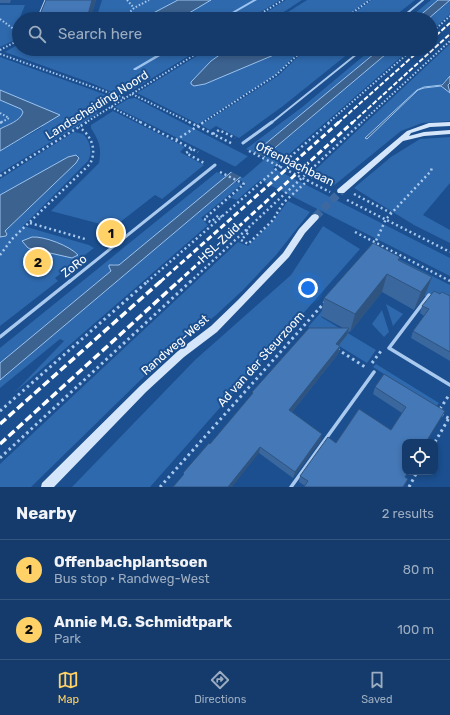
<!DOCTYPE html>
<html lang="en">
<head>
<meta charset="utf-8">
<style>
	:root { --surface:#143b6b; --page:#1d4271; --text:#f1f3f6; --muted:#9dadc1; --line:#33557e; --accent:#ffd166 }
	body { margin:0; font-family:Rubik,sans-serif; background:var(--page); color:var(--text) }
	.controls { position:absolute; right:12px; bottom:12px; display:grid; overflow:hidden; border-radius:8px; box-shadow:0 2px 6px #0003 }
	.controls button { width:36px; height:36px; display:grid; place-items:center; padding:0; border:0; border-bottom:1px solid var(--line); background:var(--surface); color:var(--text); font:20px sans-serif }
	.you { position:absolute; left:308px; top:288px; width:14px; height:14px; margin:-10px; border:3px solid #fff; border-radius:50%; background:#1a73e8; box-shadow:0 0 0 6px #1a73e833 }
	.badge { display:grid; place-items:center; width:26px; height:26px; border-radius:50%; background:var(--accent); color:#111; font-size:13px; font-weight:700 }
	.pin { position:absolute; translate:-50% -50%; border:2px solid #fff; box-shadow:0 1px 4px #0006 }
	.list { margin:0; padding:0; list-style:none }
	h2 { display:flex; justify-content:space-between; align-items:center; height:52px; margin:0; padding:0 16px; font-size:17px }
	h2 small { font-size:13px; font-weight:400; color:var(--muted) }
	.list li { display:grid; grid-template-columns:26px 1fr auto; gap:12px; align-items:center; box-sizing:border-box; height:60px; padding:0 16px; border-top:1px solid var(--line) }
	.list b { display:block; font-size:15px; white-space:nowrap }
	.list p { margin:0; font-size:13px; white-space:nowrap; color:var(--muted) }
	.list em { font-size:13px; font-style:normal; color:var(--muted) }
	.icon { flex:none; width:22px; height:22px; fill:none; stroke:currentColor; stroke-width:2; stroke-linecap:round; stroke-linejoin:round }
	.map { position:relative; flex:none; width:450px; height:487px; overflow:hidden }
	.search { position:absolute; background:var(--surface); box-shadow:0 2px 6px #0003; left:12px; right:12px; top:12px; height:44px; display:flex; align-items:center; gap:10px; box-sizing:border-box; padding:0 14px; border-radius:22px; color:var(--muted); font-size:15px }
	.sheet { height:172px; background:var(--surface) }
	nav { display:flex; justify-content:space-around; align-items:center; box-sizing:border-box; height:56px; border-top:1px solid var(--line); background:var(--surface); font-size:11px; color:var(--muted) }
	nav a { display:grid; justify-items:center; gap:2px }
	nav .on { color:var(--accent) }
	.map>svg:first-child { display:block }
</style>
</head>
<body>
<div class="map">
<svg width="450" height="487" viewBox="0 0 450 487">
	<rect width="100%" height="100%" fill="#1b4f8f"/>
	<!-- green -->
	<g fill="#2e69ad">
		<path d="M102,0H178L142,19H96Z"/>
		<path d="M211,0H280L249,19H179Z"/>
		<path d="M286,0H302L273,19H256Z"/>
		<path d="M307,0H369L342,19H277Z"/>
		<path d="M372,0H415L391,19H346Z"/>
		<path d="M431,0H438L416,19H408Z"/>
		<path d="M450,0V14L431,31V19H428Z"/>
		<path d="M0,5H25L16,27H19V38L0,47Z"/>
		<path d="M19,44V49H71V51L100,52L109,49H200L131,91L123,94L112,92L91,83L5,52Z"/>
		<path d="M450,44V76L440,85L450,93V121L422,123L401,131L332,187L314,177L318,174L314,171Z"/>
		<path d="M208,49H228L211,61L191,84L194,86L205,84L288,49H302L275,75L198,124L137,93Z"/>
		<path d="M306,49H315L333,56L336,53L326,49H354L283,106L239,138L216,126L210,130L201,125L278,76Z"/>
		<path d="M372,49H380L255,153L246,149L301,108Z"/>
		<path d="M392,49H410L273,168L450,258V276L260,180L237,200L231,198L207,219L246,184L238,179L246,172L115,107L128,99L135,98L259,162Z"/>
		<path d="M0,57L115,98L96,111L98,113L0,173V151L41,128L49,111L0,90Z"/>
		<path d="M0,100L21,109L23,112C21,121 7,125 0,129Z"/>
		<path d="M113,111L185,147L180,152L204,165L162,199L155,195L101,237L108,226L51,211L99,163C102,148 99,141 91,128V125Z"/>
		<path d="M74,132L83,134C90,141 93,152 88,161L23,226L89,245L94,248L55,278L58,281L0,326V237L6,236L7,234L4,232L74,165L79,158L77,155L68,157L0,195V179Z"/>
		<path d="M450,137V183L423,215L450,230V243L414,225L354,188L391,157L420,139Z"/>
		<path d="M217,172L226,177L119,265L113,264L110,269L112,270L0,363V348Z"/>
		<path d="M235,182L242,184L201,218L208,225L14,393L64,341L60,339L0,388V380Z"/>
		<path d="M288,201L310,212L276,255L243,290L216,315L161,360L31,487H0V464L238,242L248,246L274,220Z"/>
		<path d="M323,226L360,249L150,487H72L195,360L291,275Z"/>
		<path d="M377,248L450,285V309L366,265L321,317L376,350L367,363L308,327Z"/>
		<path d="M386,304L403,314L393,326Z"/>
		<path d="M382,310L389,332L384,337L372,324Z"/>
		<path d="M376,364L439,403L436,407L373,367Z"/>
	</g>
	<!-- water -->
	<g fill="#3c6290" stroke="#9cc4f0">
		<path d="M178,0H211L179,19H142Z"/>
		<path d="M438,0H450L428,19H416Z"/>
		<path d="M228,49H288L205,84L194,86L191,84V82L211,61Z"/>
		<path d="M380,49H392L0,380V363L111,271L109,267V265H119Z"/>
		<path d="M450,76V83L448,85L450,93L441,86L424,88L418,90L367,139L365,138L417,90L424,87L442,85Z"/>
		<path d="M0,90L60,115L0,151V129C7,125 21,121 23,112L21,109L0,100Z"/>
		<path d="M76,155L79,158L76,163L5,231L7,234L6,236L0,237V195L68,157Z"/>
		<path d="M32,237C44,236 70,246 78,255L72,258L28,248L22,241Z"/>
	</g>
	<!-- pier -->
	<path fill="#1b4f8f" d="M253,152L266,158L243,178L230,171Z"/>
	<g fill="none" stroke-linecap="round" stroke-linejoin="round">
		<!-- stream -->
		<g fill="#9cc4f0" fill-rule="evenodd">
			<path d="M253,0H257L224,19H220Z"/>
			<path d="M167,49H172L136,70H134L133,69Z"/>
		</g>
		<!-- secondary-tunnel -->
		<path stroke="#3d69a0" stroke-width="8" stroke-dasharray="8 3.5" stroke-linecap="butt" d="M315,217L341,191"/>
		<!-- path-far2 -->
		<g stroke="#a9c9ee" stroke-width="2" stroke-dasharray="1.5 2" stroke-linecap="butt">
			<path d="M127,0L134,8"/>
			<path d="M0,19L15,30H19"/>
			<path d="M123,19L134,8L149,0"/>
			<path d="M252,19L283,0"/>
			<path d="M344,19L370,0"/>
			<path d="M431,33L450,16"/>
			<path d="M0,50L19,40"/>
			<path d="M0,54L124,98"/>
			<path d="M132,94L191,123"/>
			<path d="M111,107L142,123"/>
			<path d="M0,113L9,118L0,123"/>
			<path d="M85,123L204,49"/>
			<path d="M202,123L276,75L304,49"/>
			<path d="M328,123L413,49"/>
			<path d="M361,123L450,41"/>
		</g>
		<!-- path-far1 -->
		<g stroke="#a9c9ee" stroke-width="2.5" stroke-dasharray="2 3" stroke-linecap="butt">
			<path d="M140,122L198,152"/>
			<path d="M189,122L233,144"/>
			<path d="M0,123L2,122"/>
			<path d="M213,134L219,130L235,138"/>
			<path d="M176,140L204,122"/>
			<path d="M192,149L186,153L204,163"/>
			<path d="M249,151L330,192"/>
			<path d="M220,172L244,184L204,219L211,222L219,215L222,217"/>
			<path d="M0,176L87,122"/>
			<path d="M354,194L391,213"/>
			<path d="M347,200L450,252"/>
			<path d="M30,223L85,239"/>
			<path d="M246,230L249,232L241,240L248,244L273,220L283,203L315,174L332,183"/>
			<path d="M355,232L450,281"/>
			<path d="M374,245L386,219L431,171L432,167"/>
			<path d="M0,255L12,239L90,164C97,150 92,136 79,127"/>
			<path d="M147,282L330,122"/>
			<path d="M190,282L362,122"/>
		</g>
		<!-- path -->
		<g stroke="#a9c9ee" stroke-width="3" stroke-dasharray="2.5 3.5" stroke-linecap="butt">
			<path d="M337,349L365,367"/>
			<path d="M372,363L381,351"/>
			<path d="M440,409L449,395"/>
			<path d="M0,411L148,281"/>
			<path d="M441,414L450,419"/>
			<path d="M435,442L449,418"/>
			<path d="M0,458L191,281"/>
			<path d="M160,487L325,302"/>
			<path d="M409,487L417,472"/>
		</g>
		<!-- service-far2 -->
		<g stroke="#a9c9ee" stroke-width="2">
			<path d="M400,19L423,0"/>
			<path d="M271,123L363,49"/>
		</g>
		<!-- service-far1 -->
		<g stroke="#a9c9ee" stroke-width="3">
			<path d="M243,143L272,122"/>
			<path d="M69,282L215,165"/>
		</g>
		<!-- service -->
		<g stroke="#a9c9ee" stroke-width="3.5">
			<path d="M429,295L389,348L450,385"/>
			<path d="M0,337L70,281"/>
			<path d="M291,487L374,372"/>
		</g>
		<!-- minor -->
		<path stroke="#a9c9ee" stroke-width="3" d="M38,19L46,0"/>
		<!-- secondary -->
		<g fill="#d6e6fa" fill-rule="evenodd">
			<path d="M450,122V126L430,127L411,133L409,136L424,132L450,130V134L424,136L403,141L344,193H338L337,191L338,189L407,131L429,123Z"/>
			<path d="M315,214L318,215L319,217L318,219L305,233L289,257L244,304L217,332L184,357L146,392L54,487H41L42,483L140,386L178,351L211,326L238,300L283,253L299,229L312,215Z"/>
		</g>
		<!-- rail-far2 -->
		<g stroke="#fff" stroke-width="2" stroke-dasharray="5 2" stroke-linecap="butt">
			<path d="M431,40L450,23"/>
			<path d="M338,123L421,49"/>
			<path d="M352,123L450,34"/>
		</g>
		<!-- rail-far1 -->
		<g stroke="#fff" stroke-width="3" stroke-dasharray="6 3" stroke-linecap="butt">
			<path d="M160,282L339,122"/>
			<path d="M178,282L353,122"/>
		</g>
		<!-- rail -->
		<g stroke="#fff" stroke-width="3.5" stroke-dasharray="8 3.5" stroke-linecap="butt">
			<path d="M0,424L161,281"/>
			<path d="M0,444L179,281"/>
		</g>
	</g>
	<!-- wall -->
	<g fill="#3a679d">
		<path d="M0,0H11L10,3H0Z"/>
		<path d="M46,0H96L90,19H38Z"/>
		<path d="M399,260L432,277L425,295L414,310L382,292L350,332L349,331L347,335L339,346H340L338,354L292,412L321,440L293,478L259,453L183,475V473L210,444L252,395V392L343,328L321,316L324,298Z"/>
		<path d="M440,294L450,296V361L411,338L413,331L424,316L420,313L422,306Z"/>
		<path d="M375,387L445,411L441,417L405,472H408L405,477L305,486L299,482L300,476L336,443L391,430L402,413L373,394Z"/>
	</g>
	<!-- shaded-wall -->
	<g fill="#305480">
		<path d="M92,0H96L90,19H87Z"/>
		<path d="M387,274L382,292L350,332L355,314Z"/>
		<path d="M432,277L425,295L414,310L421,292Z"/>
		<path d="M349,328L347,335L334,351L336,344Z"/>
		<path d="M340,346L338,354L288,417L289,410Z"/>
		<path d="M322,434L321,440L293,478L295,472Z"/>
		<path d="M260,447L259,453L232,487H228Z"/>
	</g>
	<!-- building -->
	<g fill="#4478b7" stroke="#305480">
		<path d="M46,0H92L87,18H67V19H38Z"/>
		<path d="M373,243L400,257L398,260L432,277L421,292L387,274L355,314L324,298Z"/>
		<path d="M434,291L440,294L442,292L450,296V352L413,331L429,309L422,306Z"/>
		<path d="M309,328H349L336,344L340,346L289,410L322,434L295,472L260,447L228,487H173L184,474L183,473L209,443L210,444L253,393L252,392Z"/>
		<path d="M384,374L445,411L426,442H405V472H408L405,477L408,479L403,487H304L308,481L300,476L328,437L336,443L359,409L391,430L406,407L375,387Z"/>
	</g>
	<g text-anchor="middle" dominant-baseline="central" stroke-width="4" stroke-linejoin="round" paint-order="stroke">
		<!-- street labels -->
		<g font-size="12" fill="#fff" stroke="#1b4f8f">
			<text transform="translate(97 105) rotate(-32)">Landscheiding Noord</text>
			<text transform="translate(295 164) rotate(26)">Offenbachbaan</text>
			<text transform="translate(219 243) rotate(-43)">HSL-Zuid</text>
			<text transform="translate(74 266) rotate(-38)">ZoRo</text>
			<text transform="translate(175 345) rotate(-41)">Randweg-West</text>
			<text transform="translate(261 359) rotate(-48)">Ad van der Steurzoom</text>
		</g>
	</g>
</svg>
<div class="controls">
<button><svg class="icon" aria-label="locate" viewBox="0 0 24 24"><circle cx="12" cy="12" r="6"/><path d="M12 2v4M12 18v4M2 12h4M18 12h4"/></svg></button>
</div>
<div class="you"></div>
<div class="pin badge" style="left:111px;top:233px">1</div>
<div class="pin badge" style="left:38px;top:262px">2</div>
<div class="search"><svg class="icon" aria-label="search" viewBox="0 0 24 24"><circle cx="10" cy="10" r="6"/><path d="M15 15l6 6"/></svg>Search here</div>
</div>
<section class="sheet">
<h2>Nearby<small>2 results</small></h2>
<ul class="list">
<li><span class="badge">1</span><div><b>Offenbachplantsoen</b><p>Bus stop · Randweg-West</p></div><em>80 m</em></li>
<li><span class="badge">2</span><div><b>Annie M.G. Schmidtpark</b><p>Park</p></div><em>100 m</em></li>
</ul>
</section>
<nav>
<a class="on"><svg class="icon" aria-label="map" viewBox="0 0 24 24"><path d="M3 6l6-2 6 2 6-2v14l-6 2-6-2-6 2zM9 4v14M15 6v14"/></svg>Map</a>
<a><svg class="icon" aria-label="directions" viewBox="0 0 24 24"><path d="M12 3l9 9-9 9-9-9zM9 14v-3h6M13 9l2 2-2 2"/></svg>Directions</a>
<a><svg class="icon" aria-label="saved" viewBox="0 0 24 24"><path d="M7 4h10v16l-5-4-5 4z"/></svg>Saved</a>
</nav>
</body>
</html>
